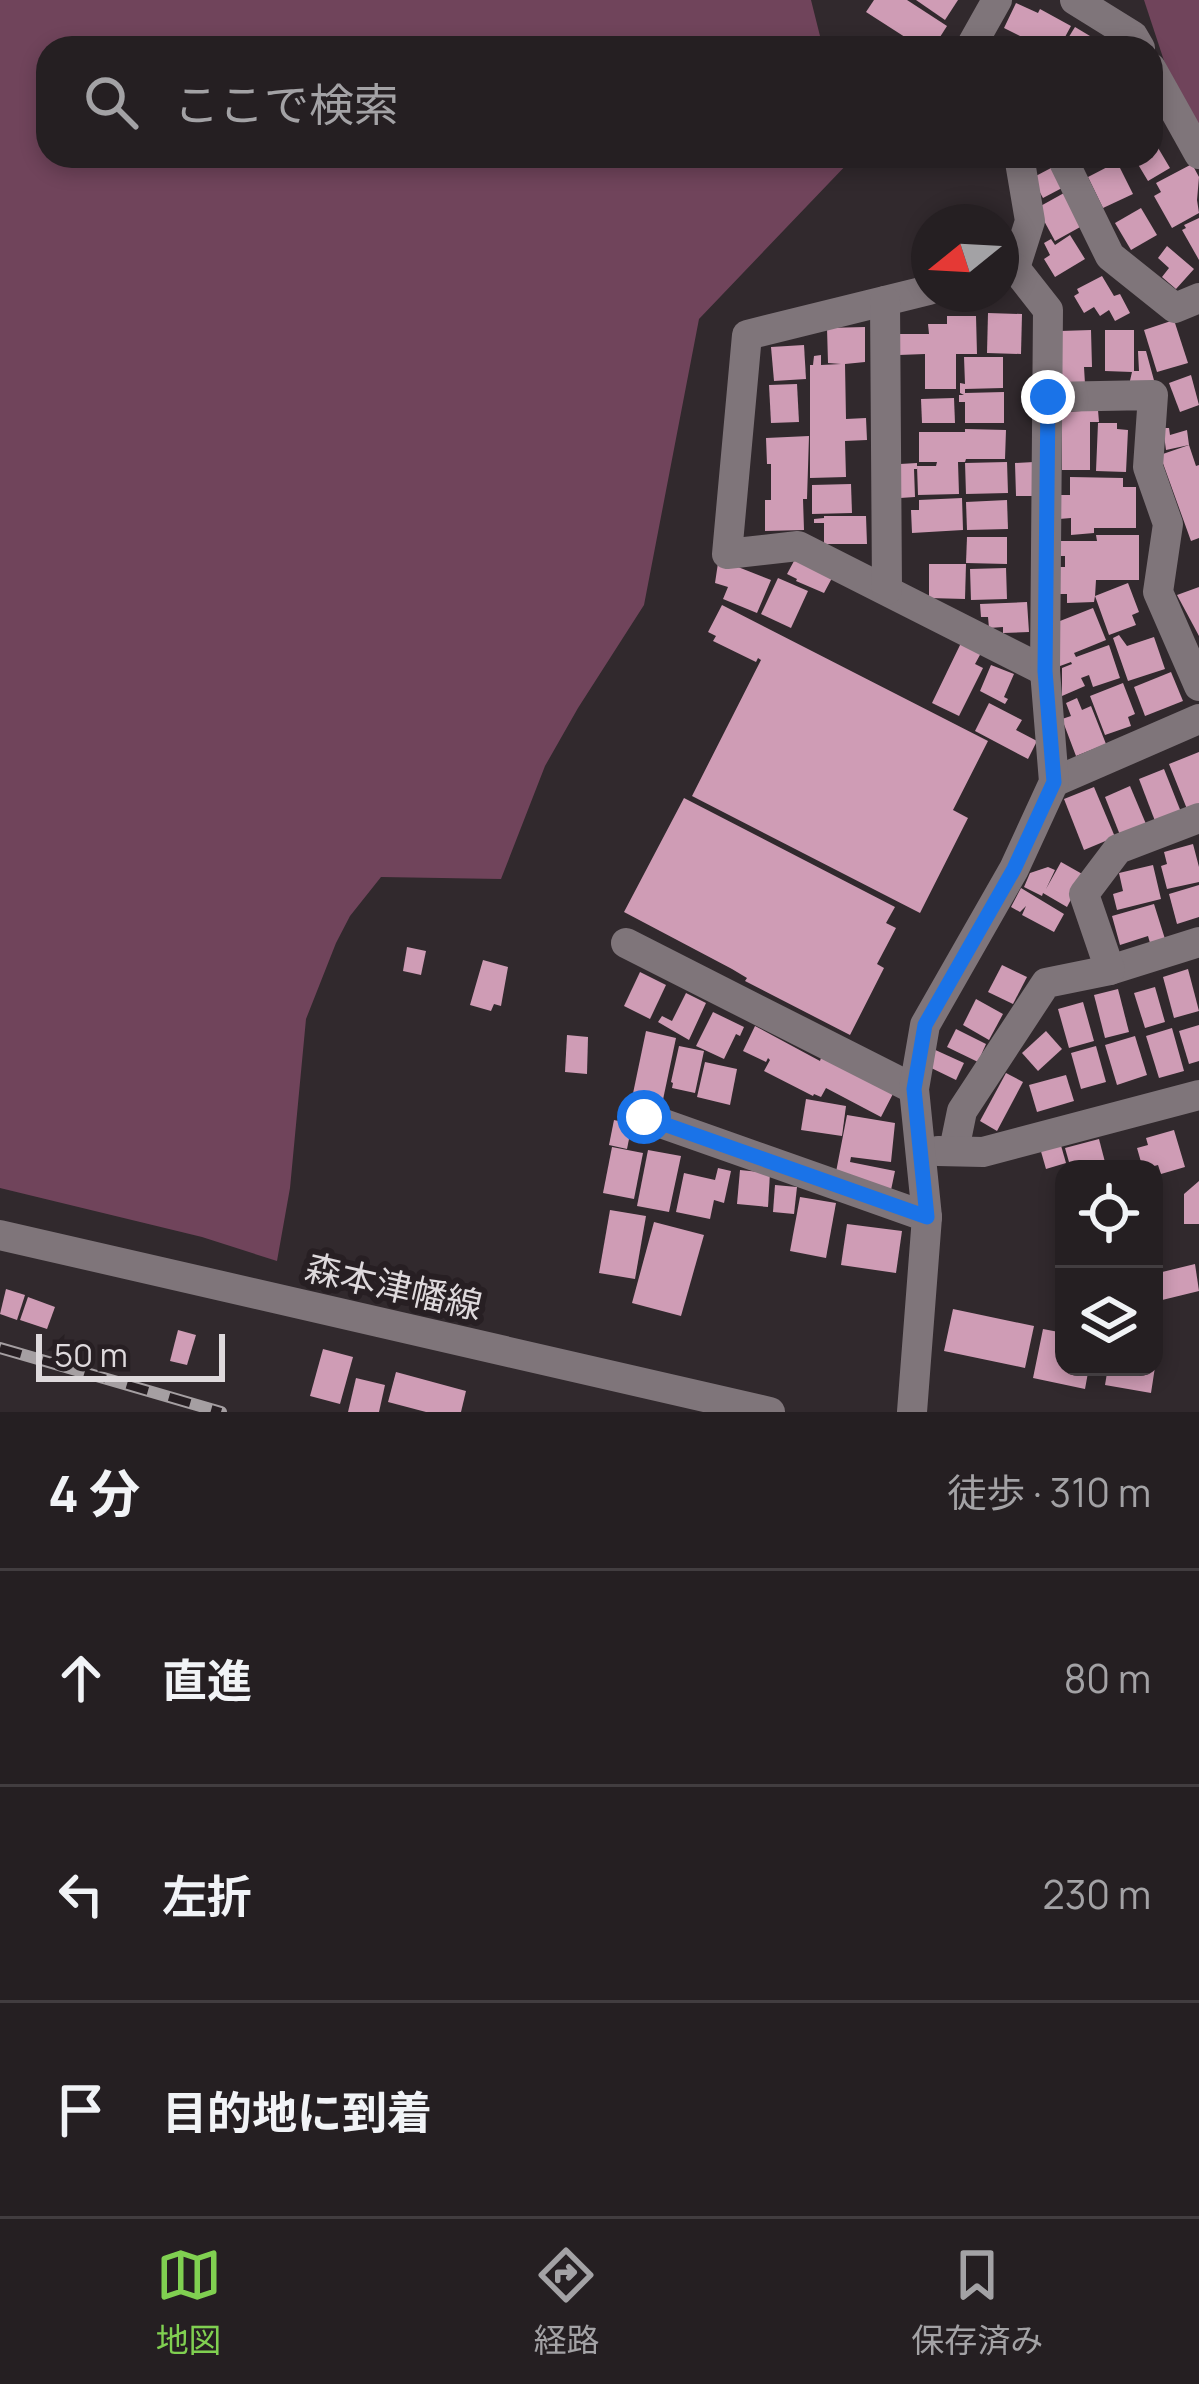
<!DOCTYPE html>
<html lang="ja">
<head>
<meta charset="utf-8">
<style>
	:root { --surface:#251f22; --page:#2d272a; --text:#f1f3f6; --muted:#a3a2a5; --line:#423d40; --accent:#80d051 }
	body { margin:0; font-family:Manrope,"Noto Sans JP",sans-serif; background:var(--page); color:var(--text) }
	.controls { position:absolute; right:36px; bottom:36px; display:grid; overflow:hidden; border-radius:24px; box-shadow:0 6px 18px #0003 }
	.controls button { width:108px; height:108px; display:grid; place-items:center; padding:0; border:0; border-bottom:3px solid var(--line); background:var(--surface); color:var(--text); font:60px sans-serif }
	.compass { position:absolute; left:911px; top:204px; width:108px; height:108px; border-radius:50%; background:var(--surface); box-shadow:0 6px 18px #0003; rotate:252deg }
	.scale { position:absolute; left:36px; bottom:30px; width:189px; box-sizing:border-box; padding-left:12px; border:6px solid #ded9dc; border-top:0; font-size:33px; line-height:42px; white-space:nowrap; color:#ded9dc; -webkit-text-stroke:9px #271f23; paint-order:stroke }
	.stop { position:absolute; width:36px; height:36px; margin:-27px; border:9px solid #1a73e8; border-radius:50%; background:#fff }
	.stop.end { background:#1a73e8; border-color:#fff; box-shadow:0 3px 12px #0008 }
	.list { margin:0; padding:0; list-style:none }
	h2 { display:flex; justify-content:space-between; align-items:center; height:156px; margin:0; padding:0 48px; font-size:51px }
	h2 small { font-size:39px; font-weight:400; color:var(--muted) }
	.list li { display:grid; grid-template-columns:78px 1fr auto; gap:36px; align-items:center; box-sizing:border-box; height:216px; padding:0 48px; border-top:3px solid var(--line) }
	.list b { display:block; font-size:45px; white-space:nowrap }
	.list em { font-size:39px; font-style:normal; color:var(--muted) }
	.icon { flex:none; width:66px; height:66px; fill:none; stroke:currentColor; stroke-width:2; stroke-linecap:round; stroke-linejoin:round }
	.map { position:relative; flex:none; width:1199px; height:1412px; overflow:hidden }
	.search { position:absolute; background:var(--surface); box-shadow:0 6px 18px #0003; left:36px; right:36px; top:36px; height:132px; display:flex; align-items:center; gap:30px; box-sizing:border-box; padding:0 42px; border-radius:36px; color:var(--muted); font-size:45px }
	.sheet { height:804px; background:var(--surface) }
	nav { display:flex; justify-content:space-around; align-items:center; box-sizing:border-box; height:168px; border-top:3px solid var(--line); background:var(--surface); font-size:33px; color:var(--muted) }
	nav a { display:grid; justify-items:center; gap:6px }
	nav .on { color:var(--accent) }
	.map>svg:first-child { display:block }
</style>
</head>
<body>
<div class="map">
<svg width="1199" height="1412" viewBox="0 0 1199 1412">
	<rect width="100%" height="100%" fill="#31292d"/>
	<!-- forest -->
	<g fill="#70445b">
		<path d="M0,0H811L823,48H48V156H849L851,160L699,319L644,605L578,708L545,766L501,879L381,877L350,916L336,943L306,1019L290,1188L277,1261L202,1237L0,1188Z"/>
		<path d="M1144,0H1199V167Z"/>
	</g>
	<!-- building -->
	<g fill="#cf9cb5">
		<path d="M874,0H907L947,26L933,48H922L866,12Z"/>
		<path d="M916,0H958L945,20Z"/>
		<path d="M1016,3L1038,13L1040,9L1071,26L1059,48H1019L1024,38L1004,28Z"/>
		<path d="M1075,27L1100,42L1097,48H1062Z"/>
		<path d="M1151,136L1170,168L1148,181L1133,156H1151Z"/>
		<path d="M1117,162L1133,194L1103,208L1088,177Z"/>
		<path d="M1192,164L1199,177L1197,200L1199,213L1172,228L1154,196L1161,192L1156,183Z"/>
		<path d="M1051,168L1062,188L1043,198L1032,178Z"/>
		<path d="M1064,193L1082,226L1055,241L1037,208Z"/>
		<path d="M1141,208L1157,235L1131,250L1115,223Z"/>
		<path d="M1199,218V260L1182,230L1186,228L1184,225Z"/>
		<path d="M1070,235L1085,259L1055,277L1044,259L1050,255L1044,243L1051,239L1055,245Z"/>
		<path d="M1167,246L1194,269L1176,289L1162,277L1169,268L1158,258Z"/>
		<path d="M1102,276L1114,296L1120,294L1130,313L1115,321L1109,310L1100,316L1094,307L1084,313L1074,296L1079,293L1077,289Z"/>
		<path d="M988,313L1022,314L1021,354L987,353Z"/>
		<path d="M947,316H976L977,354H956V389H925V354L899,355L898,334H929L928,324H947Z"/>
		<path d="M1174,320L1188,363L1157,372L1144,330Z"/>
		<path d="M865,327V362L845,364L846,419L866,418L867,440L845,441L846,477L810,478V365H813L814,356L821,355V365L841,364L828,363L827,328Z"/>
		<path d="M1091,330L1092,367H1084L1085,384L1061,385L1060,331Z"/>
		<path d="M1105,330H1134V371H1139L1138,351H1146L1155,384L1129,385L1132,372L1105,371Z"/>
		<path d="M804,345L806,379L774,381L771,347Z"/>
		<path d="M964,357H1003V388L965,389V393L1004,392V423H965V402H959V395H964L960,393V383L965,384Z"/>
		<path d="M1191,375L1199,405L1180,412L1169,383Z"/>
		<path d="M797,384L799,422L771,423L769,385Z"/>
		<path d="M954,398L955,423H922L921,399Z"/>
		<path d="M1098,410L1099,422H1090V470H1062V418L1065,412Z"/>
		<path d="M1098,423H1117V429L1128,430L1126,472L1096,471Z"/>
		<path d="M1163,428H1169L1170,435L1187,430L1189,445L1166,450Z"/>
		<path d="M965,429L1006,430L1005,459H966L965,462H958L959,494L918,495L917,466H936L937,462H919V432H965Z"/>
		<path d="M809,436L807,499H803L804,530L765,531V500H771V464H767L766,438Z"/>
		<path d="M1189,445L1196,466L1199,465V538L1191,541L1160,455Z"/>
		<path d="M1007,462L1008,493L966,494L965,463Z"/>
		<path d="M1034,462L1035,496H1016L1015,463Z"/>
		<path d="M917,463V469H914L915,497L900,498V464Z"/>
		<path d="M1070,477L1123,478V487H1136V528H1094V533L1071,535V518L1059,519L1057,495H1070Z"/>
		<path d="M851,484L852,513L812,514V485Z"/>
		<path d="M962,498L963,530L912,533L911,510H919V500Z"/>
		<path d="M1007,500L1008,529L967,530L966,502Z"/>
		<path d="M824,516H866L867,544H824V523H814V519L824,518Z"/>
		<path d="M1096,535H1139V580H1096L1095,596L1128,583L1139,612L1132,615L1136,625L1109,635L1095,596L1094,602L1067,603V594H1060L1059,567H1065V556H1060V541H1097Z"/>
		<path d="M967,537H1007V564L966,563Z"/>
		<path d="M794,561H799L832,578L824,593L796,581L797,579L787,574Z"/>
		<path d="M718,563L738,567L771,580L757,613L723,599L728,587L715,583Z"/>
		<path d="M929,564H966L965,599L929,598Z"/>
		<path d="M1006,568L1007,599L971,600L970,569Z"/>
		<path d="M778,578L808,591L791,628L761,614Z"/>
		<path d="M1199,587V636L1177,595Z"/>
		<path d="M1027,602L1029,632L1003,633V627L989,628L988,617H981L980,604Z"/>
		<path d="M722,605L988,741L953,810L968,818L920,913L692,796L761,660L758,658L756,662L713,641L716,636L708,632Z"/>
		<path d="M1093,608L1106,640L1074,653L1076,657L1109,645L1120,678L1093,687L1089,675L1081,678L1085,686L1062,696V668L1072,664L1071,662L1060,666V621Z"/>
		<path d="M1119,635L1127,646L1154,637L1165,669L1128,681L1113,638Z"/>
		<path d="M961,643L981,653L975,664L983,668L959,716L932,703Z"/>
		<path d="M991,665L1014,674L1004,697L1008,699L1005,704L980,691Z"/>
		<path d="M1171,672L1183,701L1145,716L1134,687Z"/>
		<path d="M1123,683L1135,714L1128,717L1131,726L1105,735L1090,696Z"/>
		<path d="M1077,698L1082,710L1091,706L1106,744L1076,756L1062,719L1071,716L1066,703Z"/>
		<path d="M989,703L1022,720L1016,730L1037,741L1028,759L975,731Z"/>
		<path d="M1199,752V804L1187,809L1169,764Z"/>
		<path d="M1164,769L1181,812L1155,821L1139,779Z"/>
		<path d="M1130,786L1146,824L1120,835L1105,797Z"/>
		<path d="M1094,787L1115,837L1084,850L1064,799Z"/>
		<path d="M684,798L895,907L886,923L896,928L877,964L884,968L850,1035L745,981L747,978L732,969L624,912Z"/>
		<path d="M1193,844L1199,867V882L1167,889L1161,866L1167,864L1164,852Z"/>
		<path d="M1061,862L1084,875L1067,907L1043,893L1042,896L1024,887L1030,873L1048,867L1055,870L1046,889Z"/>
		<path d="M1153,865L1161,899L1117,910L1113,894L1123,891L1119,873Z"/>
		<path d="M1199,885V917L1177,924L1169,894Z"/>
		<path d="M1021,888L1064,914L1054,932L1022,915L1026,906L1020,912L1011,907Z"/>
		<path d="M1154,904L1165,939L1150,943L1148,936L1120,945L1112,916Z"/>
		<path d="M407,947L426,951L421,975L403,971Z"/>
		<path d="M483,960L508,967L501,1006L494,1004L491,1011L470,1005Z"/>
		<path d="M1002,965L1027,977L1013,1004L988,992Z"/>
		<path d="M1188,969L1199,1011L1174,1018L1163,977Z"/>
		<path d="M640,972L666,985L650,1019L624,1006Z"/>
		<path d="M1155,987L1165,1022L1145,1028L1134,993Z"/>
		<path d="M1118,989L1129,1032L1105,1038L1094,995Z"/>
		<path d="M686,993L706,1003L689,1040L658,1022L662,1016L672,1021Z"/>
		<path d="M976,999L1003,1014L989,1040L963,1025Z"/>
		<path d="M1083,1002L1094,1041L1069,1048L1058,1009Z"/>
		<path d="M713,1012L744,1027L740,1036L736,1034L724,1059L696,1046Z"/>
		<path d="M1199,1025V1061L1189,1064L1179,1031Z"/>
		<path d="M755,1026L820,1061L821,1058L896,1088L881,1117L826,1088L821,1097L814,1094L813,1096L764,1071L770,1060L768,1058L766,1062L743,1051Z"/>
		<path d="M1172,1028L1184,1071L1159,1078L1146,1036Z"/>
		<path d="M956,1029L986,1044L978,1062L947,1047Z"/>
		<path d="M646,1031L676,1038L661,1109L631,1103Z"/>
		<path d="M1046,1031L1062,1049L1038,1071L1022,1053Z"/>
		<path d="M567,1035L588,1037L587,1074L565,1072Z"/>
		<path d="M1135,1036L1147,1075L1117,1085L1105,1045Z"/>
		<path d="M679,1046L704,1051L695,1093L672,1088L673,1083L671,1082Z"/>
		<path d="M1096,1046L1106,1082L1081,1089L1071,1053Z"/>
		<path d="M931,1048L964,1063L956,1080L923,1064Z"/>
		<path d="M705,1062L737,1069L730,1105L697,1097Z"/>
		<path d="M1006,1073L1023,1082L997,1131L980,1121Z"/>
		<path d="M1066,1075L1074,1101L1037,1112L1029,1085Z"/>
		<path d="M806,1099L846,1106L842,1136L801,1130Z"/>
		<path d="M847,1115L895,1123L891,1162L851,1157L850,1162L895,1171L891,1190L836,1172Z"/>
		<path d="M614,1120L632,1124L627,1149L609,1145Z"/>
		<path d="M1174,1130L1185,1167L1161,1174L1158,1165L1143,1169L1137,1148L1148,1145L1146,1138Z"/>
		<path d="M1099,1139L1106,1166L1071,1169L1065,1148Z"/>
		<path d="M1060,1142L1066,1163L1046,1169L1040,1148Z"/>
		<path d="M612,1147L643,1153L634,1199L603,1193Z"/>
		<path d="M648,1150L681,1156L669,1212L637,1206Z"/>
		<path d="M718,1168L731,1171L724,1203L714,1200L710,1219L676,1212L684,1173L715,1180Z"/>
		<path d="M740,1170L770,1173L768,1207L737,1204Z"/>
		<path d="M1199,1181V1224H1184V1194Z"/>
		<path d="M775,1185L797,1187L794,1214L773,1212Z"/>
		<path d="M800,1197L836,1203L826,1258L790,1251Z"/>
		<path d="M610,1210L646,1216L635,1279L599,1273Z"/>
		<path d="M654,1222L704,1235L681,1316L632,1303Z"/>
		<path d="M847,1224L902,1231L896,1273L841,1265Z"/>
		<path d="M1195,1264L1199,1291L1154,1302V1274Z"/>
		<path d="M6,1289L25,1295L17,1320L0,1314Z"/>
		<path d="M28,1297L55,1307L47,1329L20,1320Z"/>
		<path d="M953,1309L1034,1326L1025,1368L944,1351Z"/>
		<path d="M1043,1329L1064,1333V1367H1089L1085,1389L1033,1378Z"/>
		<path d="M178,1330L196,1335L187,1365L170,1361Z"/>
		<path d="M323,1349L353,1357L340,1404L310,1396Z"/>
		<path d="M1108,1367H1155L1151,1393L1105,1385Z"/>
		<path d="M396,1372L466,1391L461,1412H426L388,1402Z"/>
		<path d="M356,1378L385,1385L379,1412H348Z"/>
	</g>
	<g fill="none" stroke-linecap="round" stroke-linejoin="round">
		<!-- street -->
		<g stroke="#7f757a" stroke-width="30">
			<path d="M1075,0L1133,36L1140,48"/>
			<path d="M970,48L997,0"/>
			<path d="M1151,68L1199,154"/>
			<path d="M1061,156L1110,256L1175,308L1199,298"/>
			<path d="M1015,268L1030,221L1019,156"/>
			<path d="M929,290L747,335L727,554L798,546L1045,671"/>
			<path d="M885,301L887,590"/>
			<path d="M1047,397L1153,395L1148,467L1168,524L1158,592L1199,686"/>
			<path d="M1054,782L1199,719"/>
			<path d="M626,943L914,1089"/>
			<path d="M1110,970L1199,942"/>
			<path d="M644,1117L927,1217"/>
			<path d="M954,1150L962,1111L1046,983L1110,970L1084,894L1118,849L1199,818"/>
			<path d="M938,1151L983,1152L1199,1095"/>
			<path d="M912,1412L927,1217L914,1089L925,1025L1014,869L1054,782L1045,671L1048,310L1015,268"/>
		</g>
		<!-- secondary -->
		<path stroke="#7f757a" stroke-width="30" d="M0,1235L770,1412"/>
		<!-- rail casing -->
		<g stroke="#a59fa2" stroke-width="12">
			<path id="rail" d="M0,1348L221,1412"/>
		</g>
		<!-- rail -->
		<use href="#rail" stroke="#271f23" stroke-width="8" stroke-dasharray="22" stroke-linecap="butt"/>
	</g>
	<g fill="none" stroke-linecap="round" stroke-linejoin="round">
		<!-- route -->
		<path stroke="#1a73e8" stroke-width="15" d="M644,1117L927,1217L914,1089L925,1025L1014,869L1054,782L1045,671L1048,397"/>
	</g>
	<g text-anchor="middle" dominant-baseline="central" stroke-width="12" stroke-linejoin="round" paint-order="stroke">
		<!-- street labels -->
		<g font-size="36" fill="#ded9dc" stroke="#271f23">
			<text transform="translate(394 1286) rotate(13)">森本津幡線</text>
		</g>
	</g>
</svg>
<div class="controls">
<button><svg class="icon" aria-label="locate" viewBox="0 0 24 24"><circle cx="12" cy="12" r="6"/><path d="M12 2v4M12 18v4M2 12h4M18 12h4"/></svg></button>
<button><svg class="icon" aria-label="layers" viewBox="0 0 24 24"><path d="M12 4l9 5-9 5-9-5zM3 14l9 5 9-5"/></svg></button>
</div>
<svg class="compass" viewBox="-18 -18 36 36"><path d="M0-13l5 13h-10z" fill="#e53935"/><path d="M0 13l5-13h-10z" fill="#a3a2a5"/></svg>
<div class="scale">50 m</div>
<div class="stop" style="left:644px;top:1117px"></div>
<div class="stop end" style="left:1048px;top:397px"></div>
<div class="search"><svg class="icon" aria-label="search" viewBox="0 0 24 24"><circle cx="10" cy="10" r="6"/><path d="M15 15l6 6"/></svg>ここで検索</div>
</div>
<section class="sheet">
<h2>4 分<small>徒歩 · 310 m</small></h2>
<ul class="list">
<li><svg class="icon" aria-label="ahead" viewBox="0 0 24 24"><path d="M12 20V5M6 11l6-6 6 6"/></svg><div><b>直進</b></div><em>80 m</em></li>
<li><svg class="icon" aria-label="left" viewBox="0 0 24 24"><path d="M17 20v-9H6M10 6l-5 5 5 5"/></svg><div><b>左折</b></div><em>230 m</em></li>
<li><svg class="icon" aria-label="arrive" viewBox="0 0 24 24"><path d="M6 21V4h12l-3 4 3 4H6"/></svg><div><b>目的地に到着</b></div></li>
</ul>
</section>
<nav>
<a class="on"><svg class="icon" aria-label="map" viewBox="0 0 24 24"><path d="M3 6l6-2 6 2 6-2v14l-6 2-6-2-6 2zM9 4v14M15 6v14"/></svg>地図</a>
<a><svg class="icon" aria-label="directions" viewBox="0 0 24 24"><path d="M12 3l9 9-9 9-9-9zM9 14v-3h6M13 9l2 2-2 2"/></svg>経路</a>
<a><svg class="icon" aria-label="saved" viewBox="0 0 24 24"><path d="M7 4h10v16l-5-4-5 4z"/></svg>保存済み</a>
</nav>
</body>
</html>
